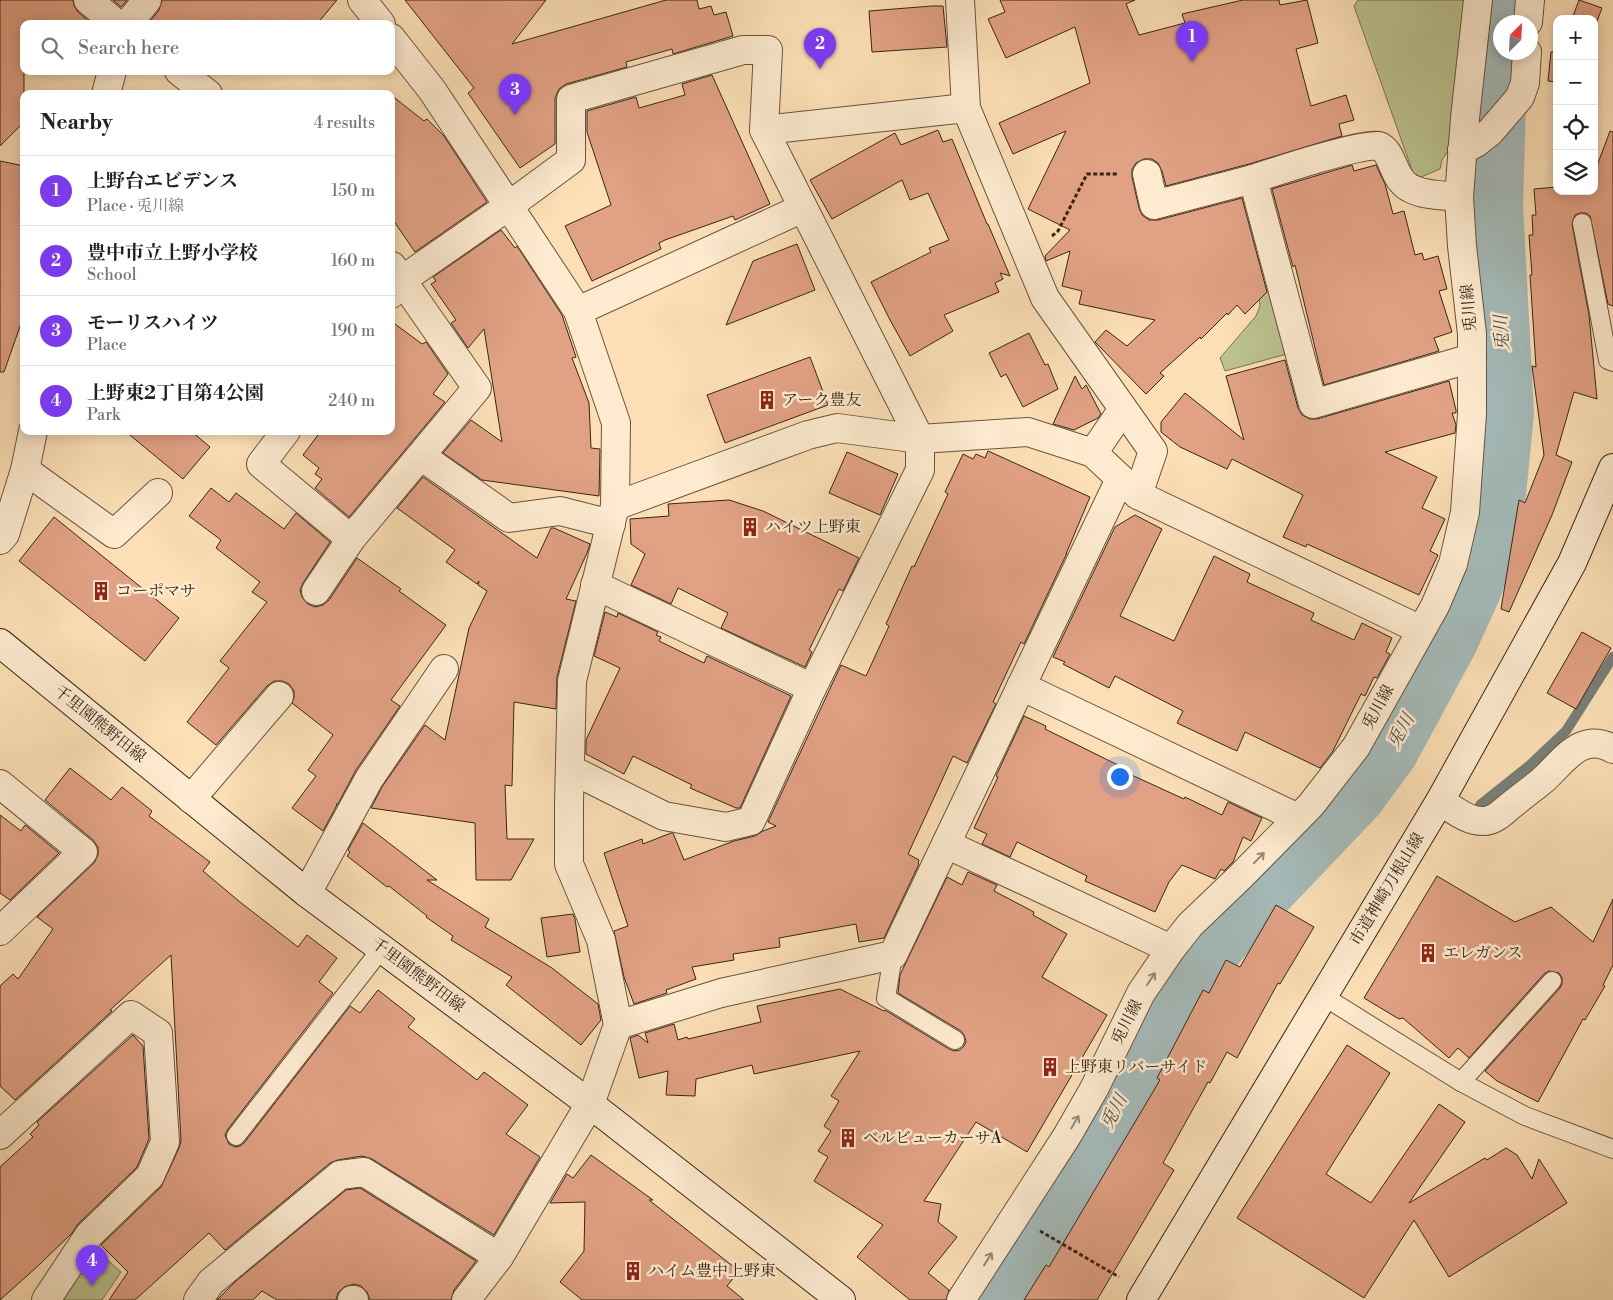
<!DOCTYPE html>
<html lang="en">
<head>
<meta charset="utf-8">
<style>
	:root { --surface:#fff; --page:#f2f2f2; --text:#222; --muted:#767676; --line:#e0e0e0; --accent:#7c3aed }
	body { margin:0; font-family:"Libre Bodoni","Noto Serif JP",serif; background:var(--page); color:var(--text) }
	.controls { position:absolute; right:15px; top:15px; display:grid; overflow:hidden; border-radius:10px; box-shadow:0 2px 12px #0003 }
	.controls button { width:45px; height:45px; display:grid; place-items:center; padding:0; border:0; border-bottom:1px solid var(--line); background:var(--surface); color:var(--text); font:25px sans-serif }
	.compass { position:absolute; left:1493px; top:15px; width:45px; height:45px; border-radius:50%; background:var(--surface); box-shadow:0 2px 12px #0003; rotate:24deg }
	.you { position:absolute; left:1119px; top:776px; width:18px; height:18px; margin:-12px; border:4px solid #fff; border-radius:50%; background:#1a73e8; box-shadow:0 0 0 8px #1a73e833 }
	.badge { display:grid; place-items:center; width:32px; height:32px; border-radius:50%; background:var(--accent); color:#fff; font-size:16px; font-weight:700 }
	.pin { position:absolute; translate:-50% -41px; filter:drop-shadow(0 1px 2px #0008) }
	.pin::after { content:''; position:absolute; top:26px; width:18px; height:15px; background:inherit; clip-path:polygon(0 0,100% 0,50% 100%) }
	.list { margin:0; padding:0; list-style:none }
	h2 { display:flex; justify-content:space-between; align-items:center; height:65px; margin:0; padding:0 20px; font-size:21px }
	h2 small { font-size:16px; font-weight:400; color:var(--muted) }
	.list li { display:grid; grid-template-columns:32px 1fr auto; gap:15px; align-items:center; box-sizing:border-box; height:70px; padding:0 20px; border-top:1px solid var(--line) }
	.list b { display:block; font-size:19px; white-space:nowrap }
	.list p { margin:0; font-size:16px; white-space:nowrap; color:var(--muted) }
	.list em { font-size:16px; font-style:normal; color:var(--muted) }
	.icon { flex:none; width:28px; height:28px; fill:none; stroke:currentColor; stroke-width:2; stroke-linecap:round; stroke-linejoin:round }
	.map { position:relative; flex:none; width:1613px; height:1300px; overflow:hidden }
	.search { position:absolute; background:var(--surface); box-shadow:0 2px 12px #0003; left:20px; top:20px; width:375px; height:55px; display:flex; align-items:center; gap:12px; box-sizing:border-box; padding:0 18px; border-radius:10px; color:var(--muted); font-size:19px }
	.panel { position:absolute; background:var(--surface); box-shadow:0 2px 12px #0003; left:20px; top:90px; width:375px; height:345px; border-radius:10px }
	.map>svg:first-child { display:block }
</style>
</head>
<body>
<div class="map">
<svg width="1613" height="1300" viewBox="0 0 1613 1300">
	<rect width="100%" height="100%" fill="#fcdfb5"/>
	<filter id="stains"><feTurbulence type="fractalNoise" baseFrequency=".004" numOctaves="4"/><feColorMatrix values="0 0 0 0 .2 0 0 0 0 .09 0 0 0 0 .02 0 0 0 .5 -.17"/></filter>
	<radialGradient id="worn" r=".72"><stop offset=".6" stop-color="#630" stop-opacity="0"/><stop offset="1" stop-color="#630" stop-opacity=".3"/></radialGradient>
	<!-- green -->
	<g fill="#bbc290" stroke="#797453">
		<path d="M1358,0H1471L1451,146L1442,160L1440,169L1421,177L1413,173L1354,6Z"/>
		<path d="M1269,286L1287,354L1225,371L1220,358L1256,316L1260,306L1258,290Z"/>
		<path d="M95,1249L121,1272L102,1300H62Z"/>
	</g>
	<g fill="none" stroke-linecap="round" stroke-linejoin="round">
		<!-- stream -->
		<path stroke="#787f78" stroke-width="10" d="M1480,805L1530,765L1566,731L1613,657"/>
		<!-- river -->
		<g stroke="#a4bab9" stroke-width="56">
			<path d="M1505,22L1507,0"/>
			<path d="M998,1300L1095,1147L1115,1112L1165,1015L1189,979L1232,928L1357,797L1390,752L1450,641L1475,586L1486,554L1497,505L1506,413L1495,205L1498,104L1502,52"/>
		</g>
	</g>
	<!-- building -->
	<g fill="#e1a184" stroke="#372616">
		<path d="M0,0H73L74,6L78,12L92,24H24V122L0,146Z"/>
		<path d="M113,0H127L121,7Z"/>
		<path d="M162,0H337L317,24H148L159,10Z"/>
		<path d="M405,0H546L512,44L666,0H697L699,9L711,6L714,15L726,12L733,36L673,54L672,49L626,62L627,67L566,84L559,89L555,98V144L520,168L468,93L474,88Z"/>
		<path d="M1000,0H1135L1126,4L1139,35L1185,23L1182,14L1243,0H1279L1280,5L1307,0L1318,43L1296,49L1311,106L1346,95L1354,120L1339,124L1342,136L1249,164L1166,186L1162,171L1158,163L1152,159H1144L1136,163L1132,169V177L1139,208L1142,215L1149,220H1158L1242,198L1267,292L1245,314L1237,305L1228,315L1227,313L1201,339L1200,337L1160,373L1164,376L1146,394L1095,342L1106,330L1127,346L1155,320L1079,304L1082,291L1062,286L1070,251L1046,261L1045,256L1070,230L1028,209L1066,131L1013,154L999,123L1090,83L1075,27L1006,58L988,19L1005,12Z"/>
		<path d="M1579,0L1602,8L1594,29V19H1572Z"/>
		<path d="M932,6H943L947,47L872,52L869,11Z"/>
		<path d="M1551,52H1557V82L1548,81Z"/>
		<path d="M712,75L770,204L735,220L733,216L665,240L659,243L661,249L592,281L565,226L611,205L587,132V111L636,97L639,108L685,95L682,84Z"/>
		<path d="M391,95L424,121L427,119L444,136L487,202L415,252L391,217Z"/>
		<path d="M938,130L943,142L952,139L987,224H988L1010,276L1000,273L1003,279L995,283L999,292L944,315L953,331L910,356L890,320L871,282L931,252L929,248L949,240L928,193L910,200L902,180L832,219L810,180L895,133L901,145Z"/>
		<path d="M1610,131L1613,132V306L1608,304L1590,216L1586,213H1580L1575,215L1572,224L1589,315L1597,399L1574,392L1556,455L1572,462L1552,515L1509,612L1501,609L1519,500L1525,503L1544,455L1532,366L1536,367L1530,275H1532L1529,235H1533L1532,215H1536L1534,189L1557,187V191H1594V174Z"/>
		<path d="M0,161L24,166V315L4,372H0Z"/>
		<path d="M1352,165L1354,171L1376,165L1385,184L1393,214L1404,211L1415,255L1422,253L1424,260L1438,256L1447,289L1439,291L1452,332L1434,338L1439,351L1324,385L1295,265L1293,267L1272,189Z"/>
		<path d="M501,230L515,248L517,246L562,315L576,357L572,358L589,403L591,448L600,449L599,496L482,480L443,453L471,420L502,442L484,329L468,348L451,323L456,320L431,284L436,281L433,277Z"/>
		<path d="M797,244L815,290L726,325L753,261Z"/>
		<path d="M391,321L422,344L426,342L448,374L433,394L445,402L349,517L315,488L322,479L315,474L319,468L303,455L321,431H391Z"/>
		<path d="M1029,333L1045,365L1048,364L1058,389L1023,407L1006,374L1001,377L989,353Z"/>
		<path d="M810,357L828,405L725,443L707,395Z"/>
		<path d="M1285,360L1298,408L1302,415L1310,419H1317L1449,381L1456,410V413H1452L1456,425L1455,433L1385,452L1437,477L1422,508L1445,519L1430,551L1438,555L1419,595L1307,544L1306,547L1283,537L1303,495L1232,459L1227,469L1180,447L1161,432V422L1185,393L1244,440L1226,376Z"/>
		<path d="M1075,376L1082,389L1086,385L1101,414L1098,418L1074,430L1053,424Z"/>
		<path d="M125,431H191L210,447L183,479Z"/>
		<path d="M988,451L1090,497L1066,554L1067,553L1024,644L1021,642L993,702L996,704L967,763L953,756L938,789L908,854L919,860L918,863L919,864L884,938L859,942L856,924L779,938L780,947L733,954L734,960L692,967L696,979L666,990L667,993L634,1004L624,977L614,931L628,926L604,853L642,839L643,844L671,833H673L684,860L734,841L755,836L763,831L776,826L768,822L841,665L866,676L889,626L886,624L912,566L914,567L948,494L945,492L963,454L973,459L976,454L985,458Z"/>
		<path d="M847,452L898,474L880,515L829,493Z"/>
		<path d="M423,477L537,558L551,528H554L590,544L587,553L566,599L576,601L557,677L556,709L514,702L512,786L505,785L507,839H534L511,880H476L475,823L371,808L382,787L425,725L445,740L469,628L487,591L478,585L479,581L477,584L446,562L455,550L397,508Z"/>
		<path d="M211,488L229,502L236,493L284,529L296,513L330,542L303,583L300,590L302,597L308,604L315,607L323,605L329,600L357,558L401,589L399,591L446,625L391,700L400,706L356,770L338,804H336L337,805L323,831L292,808L316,776L308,770L333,735L292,703L294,698V691L289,684L282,681H274L267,686L216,745L187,722L229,668L220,661L267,602L252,592L260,582L216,548L221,540L189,516Z"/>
		<path d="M729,500L763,511L859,558L843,591L839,589L809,650L812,652L805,667L721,628L728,613L678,588L671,604L631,585L645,554L631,544L630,519L669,516L668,504Z"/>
		<path d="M1135,515L1162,529L1120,616L1174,641L1214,556L1250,574L1247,582L1314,613L1311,620L1354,640L1362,623L1392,638L1386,652L1390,654L1377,678L1374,677L1365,696L1361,694L1333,751L1320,768L1245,732L1237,751L1228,747L1177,723L1183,711L1115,676L1109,688L1063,664L1065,662L1053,657L1115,527Z"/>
		<path d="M54,517L179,618L145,661L19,561Z"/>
		<path d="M605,612L617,617L618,613L658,632L656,635L661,637L659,641L704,663L707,656L791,696L740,808H736L690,788L692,785L633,756L624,774L586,754V740L620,668L594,656Z"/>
		<path d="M1582,632L1611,648L1576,709L1547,693Z"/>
		<path d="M1024,716L1046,726L1045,729L1126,769L1125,772L1184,799L1185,797L1222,815L1228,802L1262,818L1251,841L1243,837L1233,862L1224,871L1221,869L1215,879L1182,865L1169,882L1155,912L1085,881L1087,876L1017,842L1010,857L982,844L987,834L974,828L998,777L996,776Z"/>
		<path d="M70,768L111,800L122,787L152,811L149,816L210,862L203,871L240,902L298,947L307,935L337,958L319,982L333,993L228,1129L225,1135L229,1144L235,1147L240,1146L244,1143L350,1006L360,1013L378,990L415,1019L408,1027L477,1080L484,1072L528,1105L506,1134L540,1157L494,1235L372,1159L362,1156L338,1160L330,1163L225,1250L209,1233L135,1300H109L128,1272L101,1245L161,1187L179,1148L181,1141L171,955L110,1010L112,1011L15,1100L0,1086V986L13,974L18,979L53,929L37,917L94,863L98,855V847L93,840L45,800Z"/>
		<path d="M0,815L21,831L25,825L59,853L10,900L0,893Z"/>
		<path d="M363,823L437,880H427L489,919L485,927L552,968L598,1004L601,1020L581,1045L506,985L512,977L451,940L453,936L426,917L427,916L389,886L387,887L347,856L350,852L348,850Z"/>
		<path d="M968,872L997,885L994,891L1034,912L1033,915L1067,934L1042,977L1107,1015L1027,1152L976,1122L924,1201L941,1204L938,1222L957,1237L928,1273L949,1290L946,1300H910L857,1257L883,1225L814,1181L828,1157L818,1151L831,1131L824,1126L839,1101L831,1096L860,1051L754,1074L752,1065L696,1079L695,1096L666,1095L668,1071L639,1078L630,1038L638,1035L648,1043L645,1033L674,1024L678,1040L687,1037L688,1039L761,1022L757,1006L840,989L884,1011L885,1010L949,1049L954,1051L960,1050L964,1046L966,1041L964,1035L961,1031L898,993L900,975L947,877L962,885Z"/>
		<path d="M1437,876L1515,922L1551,907L1593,942L1613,899V965L1603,985L1605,986L1585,1020L1583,1019L1538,1102L1497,1081L1485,1071L1560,988L1562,984V978L1559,973L1549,971L1544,974L1469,1058L1458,1048L1449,1058L1403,1018L1399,1019L1364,998Z"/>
		<path d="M1276,905L1314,927L1280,984L1278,983L1237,1058L1227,1052L1210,1083L1208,1082L1163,1163L1174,1170L1097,1300H1024L1046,1265L1049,1267L1160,1080L1157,1078L1203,990L1209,993L1226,960L1240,967Z"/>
		<path d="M573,914L575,919L580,952L547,957L541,918Z"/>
		<path d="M133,1035L143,1046L149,1139L137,1167L78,1224L72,1233L38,1266L0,1300V1167L33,1137L30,1134L39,1125L37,1122Z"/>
		<path d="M1347,1045L1390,1073L1326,1174L1371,1203L1439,1104L1465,1122L1409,1203L1485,1158L1487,1160L1506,1148L1517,1155L1532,1179L1539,1159L1567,1203L1449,1277L1414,1220L1364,1298L1237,1218Z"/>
		<path d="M591,1155L653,1200H649L739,1271L727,1286L744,1300H582L560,1282L584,1251L585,1202L550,1203L567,1174L573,1178Z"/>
		<path d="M360,1188L476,1261L454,1290L451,1300H370L367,1292L361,1286L354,1284L344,1287L338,1293L336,1300H277L262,1291L253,1300H217L236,1281L346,1190Z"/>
	</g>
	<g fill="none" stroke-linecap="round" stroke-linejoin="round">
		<!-- lane casing -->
		<g stroke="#68543e" stroke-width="20">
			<g id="lane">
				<path d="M1582,223L1608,360L1613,362"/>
				<path d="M893,955L886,998L955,1040"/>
				<path d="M1323,996L1461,1082L1525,1116L1613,1149"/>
				<path d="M1461,1082L1552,981"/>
				<path d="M236,1136L382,948"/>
			</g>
		</g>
		<!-- street casing -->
		<g stroke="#68543e" stroke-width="30">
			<g id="street">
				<path d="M88,0L117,24"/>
				<path d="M362,0L381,24"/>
				<path d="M960,0L966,108L1045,298L1153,451L1138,495"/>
				<path d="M1528,22L1530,0"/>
				<path d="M128,24L147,0"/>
				<path d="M391,38L432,90L578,311L616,423L615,506L572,681L569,803V864L601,940L618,1025L590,1104L499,1257L466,1300"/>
				<path d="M179,71L208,94"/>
				<path d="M106,94L112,71"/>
				<path d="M764,130L966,108"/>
				<path d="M1462,150L1476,143L1490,132L1520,97L1525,83L1527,52"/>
				<path d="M1147,174L1154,205L1253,179"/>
				<path d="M1459,197C1444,195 1424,196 1410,188C1392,179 1394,152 1379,146C1367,141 1271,173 1253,179L1313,404L1472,358"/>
				<path d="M391,294L402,280L510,205L571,160V99L743,50H768L764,130L920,439V470L812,688L751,821L726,827L664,816L570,769"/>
				<path d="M578,311L803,208"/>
				<path d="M286,431L261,464L351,539"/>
				<path d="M1093,453L1123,409"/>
				<path d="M421,456L509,518L560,511L611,524"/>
				<path d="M25,470L114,534L158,493"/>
				<path d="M615,506L808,435L837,428L920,439L1028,432L1093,453L1138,495L1421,630"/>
				<path d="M0,540L5,534L25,470L33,431"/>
				<path d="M595,585L812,688"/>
				<path d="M316,591L351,539L477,388L392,266"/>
				<path d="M1021,686L1298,818"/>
				<path d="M0,784L83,852L0,931"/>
				<path d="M191,799L279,696"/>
				<path d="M1440,801C1453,809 1468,822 1484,821C1494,821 1503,812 1510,806C1521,797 1532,789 1543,780C1564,761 1581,731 1613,749"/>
				<path d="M946,844L1171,949"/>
				<path d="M307,893L369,779L444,669"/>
				<path d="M618,1025L721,993L893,955L1120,479"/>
				<path d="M0,1135L131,1015L158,1033L165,1142L150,1176L89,1235L46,1300"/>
				<path d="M198,1300L211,1282L340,1175L364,1172L499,1257"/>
				<path d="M352,1300H354"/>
				<path d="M961,1300L1067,1136L1094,1089L1141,993L1171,949L1190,925L1240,877L1311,805L1356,747L1435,606L1453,564L1465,512L1472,414V334L1462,246L1459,197L1465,118L1478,0"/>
			</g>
		</g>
		<!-- secondary casing -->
		<g stroke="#372616" stroke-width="30">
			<g id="secondary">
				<path d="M0,643L307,893L590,1104L841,1300"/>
				<path d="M1141,1300L1440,801L1572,563L1613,468"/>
			</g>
		</g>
		<!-- path -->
		<g stroke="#372616" stroke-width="3" stroke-dasharray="4 2.5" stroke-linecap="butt">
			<path d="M1052,236L1058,231L1087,174H1117"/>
			<path d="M1040,1231L1119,1277"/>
		</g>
		<!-- lane -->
		<use href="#lane" stroke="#fdeacf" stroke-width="18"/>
		<!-- street -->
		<use href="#street" stroke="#fdeacf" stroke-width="28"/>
		<!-- secondary -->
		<use href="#secondary" stroke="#fdeacf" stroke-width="28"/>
	</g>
	<!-- one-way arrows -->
	<defs><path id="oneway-shaft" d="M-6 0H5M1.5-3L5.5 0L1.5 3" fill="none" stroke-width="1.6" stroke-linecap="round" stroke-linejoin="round" transform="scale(1.25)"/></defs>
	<g stroke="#9a8872">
		<use href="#oneway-shaft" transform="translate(1259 858) rotate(-46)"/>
		<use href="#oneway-shaft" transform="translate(1151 979) rotate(-56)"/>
		<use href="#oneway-shaft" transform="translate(1075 1122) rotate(-60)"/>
		<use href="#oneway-shaft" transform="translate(988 1259) rotate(-58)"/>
	</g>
	<!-- icons -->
	<defs>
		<g id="building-bare" transform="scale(1.5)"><path d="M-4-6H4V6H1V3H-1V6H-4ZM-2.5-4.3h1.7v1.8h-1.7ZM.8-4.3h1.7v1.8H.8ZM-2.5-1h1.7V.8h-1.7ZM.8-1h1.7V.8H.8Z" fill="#8f2418" stroke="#fdeacf" stroke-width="2.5" paint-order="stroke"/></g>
	</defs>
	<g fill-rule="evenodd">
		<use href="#building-bare" x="767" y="400"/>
		<use href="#building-bare" x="750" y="527"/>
		<use href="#building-bare" x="101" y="591"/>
		<use href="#building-bare" x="1428" y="953"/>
		<use href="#building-bare" x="1050" y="1067"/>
		<use href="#building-bare" x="848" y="1138"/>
		<use href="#building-bare" x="633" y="1271"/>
	</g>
	<g text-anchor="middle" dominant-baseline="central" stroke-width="5" stroke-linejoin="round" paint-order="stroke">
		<!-- street labels -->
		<g font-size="16" fill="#372616" stroke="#fdeacf">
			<text transform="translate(1469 308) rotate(-95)">兎川線</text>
			<text transform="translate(1378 707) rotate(-61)">兎川線</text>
			<text transform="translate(100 724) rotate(39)">千里園熊野田線</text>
			<text transform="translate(1387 889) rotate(-59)">市道神崎刀根山線</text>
			<text transform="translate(418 975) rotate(37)">千里園熊野田線</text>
			<text transform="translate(1127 1022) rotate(-63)">兎川線</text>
		</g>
		<!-- poi labels -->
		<g font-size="16" fill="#372616" stroke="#fdeacf" text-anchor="start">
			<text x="782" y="400">アーク豊友</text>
			<text x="765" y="527">ハイツ上野東</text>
			<text x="116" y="591">コーポマサ</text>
			<text x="1443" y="953">エレガンス</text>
			<text x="1065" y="1067">上野東リバーサイド</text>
			<text x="863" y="1138">ベルビューカーサA</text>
			<text x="648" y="1271">ハイム豊中上野東</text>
		</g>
		<!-- water labels -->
		<g font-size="18" font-style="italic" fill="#585247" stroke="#fdeacf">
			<text transform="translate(1502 333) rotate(-93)">兎川</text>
			<text transform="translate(1401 731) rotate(-61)">兎川</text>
			<text transform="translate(1114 1112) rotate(-62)">兎川</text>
		</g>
	</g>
	<rect width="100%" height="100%" filter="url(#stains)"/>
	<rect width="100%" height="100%" fill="url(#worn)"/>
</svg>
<div class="controls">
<button>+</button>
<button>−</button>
<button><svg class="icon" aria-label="locate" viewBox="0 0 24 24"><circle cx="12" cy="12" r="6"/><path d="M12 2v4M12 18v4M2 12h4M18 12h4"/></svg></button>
<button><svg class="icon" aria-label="layers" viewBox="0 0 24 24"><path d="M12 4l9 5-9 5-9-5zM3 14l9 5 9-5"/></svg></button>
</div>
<svg class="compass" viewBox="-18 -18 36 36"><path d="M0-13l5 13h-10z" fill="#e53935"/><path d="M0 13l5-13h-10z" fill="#767676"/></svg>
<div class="you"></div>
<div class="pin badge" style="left:1192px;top:62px">1</div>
<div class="pin badge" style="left:820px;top:69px">2</div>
<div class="pin badge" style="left:515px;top:115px">3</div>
<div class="pin badge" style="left:92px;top:1286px">4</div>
<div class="search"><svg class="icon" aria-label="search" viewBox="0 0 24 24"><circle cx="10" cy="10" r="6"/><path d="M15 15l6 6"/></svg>Search here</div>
<section class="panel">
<h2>Nearby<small>4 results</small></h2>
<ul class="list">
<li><span class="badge">1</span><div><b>上野台エビデンス</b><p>Place · 兎川線</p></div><em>150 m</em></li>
<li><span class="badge">2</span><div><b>豊中市立上野小学校</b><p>School</p></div><em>160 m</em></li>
<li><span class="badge">3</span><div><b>モーリスハイツ</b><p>Place</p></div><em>190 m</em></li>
<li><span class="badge">4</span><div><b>上野東2丁目第4公園</b><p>Park</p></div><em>240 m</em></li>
</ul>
</section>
</div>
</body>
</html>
